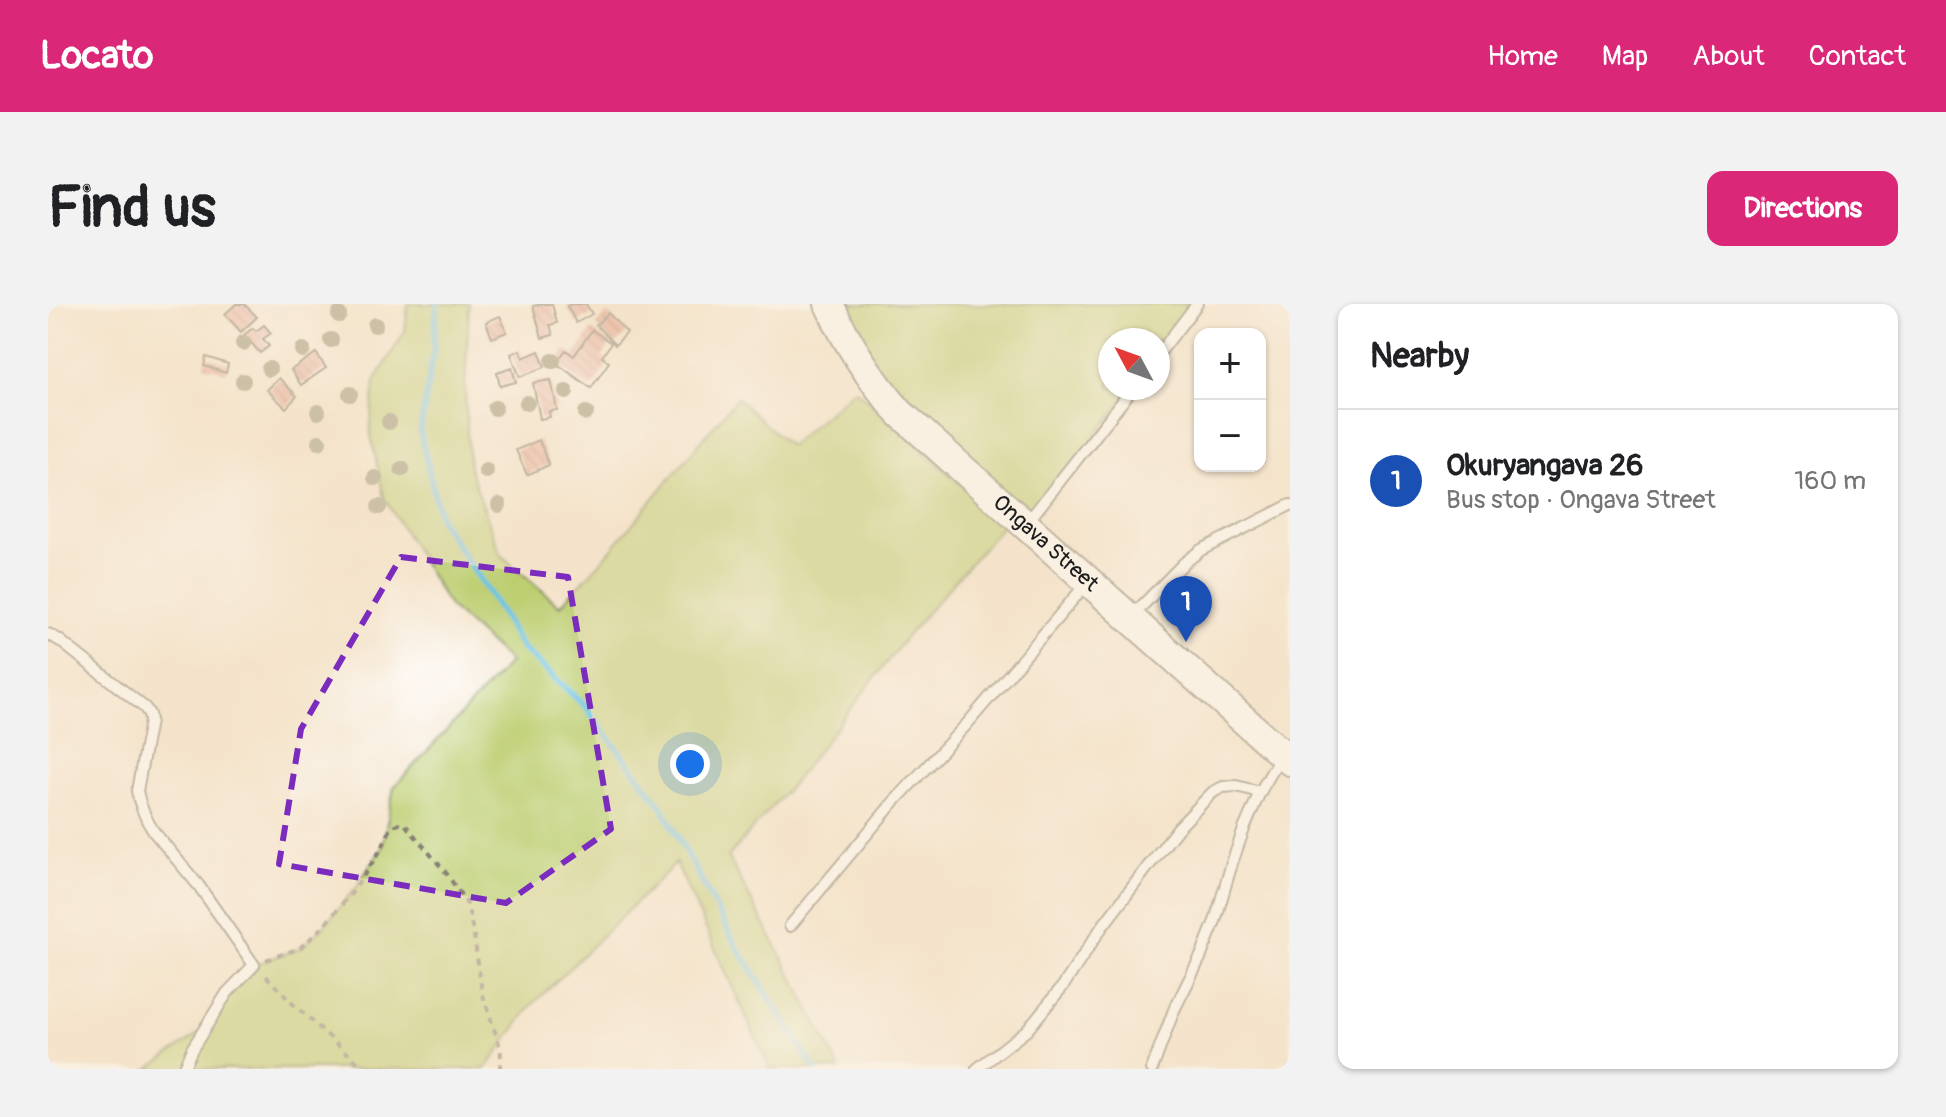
<!DOCTYPE html>
<html lang="en">
<head>
<meta charset="utf-8">
<style>
	:root { --surface:#fff; --page:#f2f2f2; --text:#202124; --muted:#757577; --line:#e0e0e0; --accent:#db2777 }
	body { margin:0; font-family:Pangolin,sans-serif; background:var(--page); color:var(--text) }
	.controls { position:absolute; right:24px; top:24px; display:grid; overflow:hidden; border-radius:16px; box-shadow:0 2px 6px #0004 }
	.controls button { width:72px; height:72px; display:grid; place-items:center; padding:0; border:0; border-bottom:2px solid var(--line); background:var(--surface); color:var(--text); font:40px sans-serif }
	.compass { position:absolute; left:1050px; top:24px; width:72px; height:72px; border-radius:50%; background:var(--surface); box-shadow:0 2px 6px #0004; rotate:311deg }
	.you { position:absolute; left:642px; top:460px; width:28px; height:28px; margin:-20px; border:6px solid #fff; border-radius:50%; background:#1a73e8; box-shadow:0 0 0 12px #1a73e833 }
	.badge { display:grid; place-items:center; width:52px; height:52px; border-radius:50%; background:var(--accent); color:#fff; font-size:26px; font-weight:700 }
	.pin { position:absolute; translate:-50% -66px; filter:drop-shadow(0 2px 4px #0008) }
	.pin::after { content:''; position:absolute; top:42px; width:28px; height:24px; background:inherit; clip-path:polygon(0 0,100% 0,50% 100%) }
	.list { margin:0; padding:0; list-style:none }
	h2 { display:flex; justify-content:space-between; align-items:center; height:104px; margin:0; padding:0 32px; font-size:34px }
	h2 small { font-size:26px; font-weight:400; color:var(--muted) }
	.list li { display:grid; grid-template-columns:52px 1fr auto; gap:24px; align-items:center; box-sizing:border-box; height:144px; padding:0 32px; border-top:2px solid var(--line) }
	.list b { display:block; font-size:30px; white-space:nowrap }
	.list p { margin:0; font-size:26px; white-space:nowrap; color:var(--muted) }
	.list em { font-size:26px; font-style:normal; color:var(--muted) }
	.map { position:relative; flex:none; width:1242px; height:765px; overflow:hidden; border-radius:16px }
	header { display:flex; align-items:center; gap:48px; box-sizing:border-box; height:112px; padding:0 40px; background:var(--accent); color:#fff }
	header strong { font-size:38px }
	nav { display:flex; gap:44px; margin-inline-start:auto; font-size:28px }
	.intro { display:flex; align-items:center; justify-content:space-between; box-sizing:border-box; height:192px; padding:0 48px }
	h1 { margin:0; font-size:56px }
	.button { padding:20px 36px; border-radius:16px; background:var(--accent); color:#fff; font-size:28px; font-weight:700 }
	main { display:flex; gap:48px; padding:0 48px }
	aside { flex:1; background:var(--surface); border-radius:16px; box-shadow:0 2px 6px #0004 }
	.map>svg:first-child { display:block }
</style>
</head>
<body>
<header>
<strong>Locato</strong>
<nav><a>Home</a><a>Map</a><a>About</a><a>Contact</a></nav>
</header>
<div class="intro"><h1>Find us</h1><a class="button">Directions</a></div>
<main>
<div class="map">
<svg width="1242" height="765" viewBox="0 0 1242 765">
	<defs>
		<pattern id="building-back-hatch" width="6" height="6" patternUnits="userSpaceOnUse" patternTransform="scale(2)"><rect width="6" height="6" fill="#e69c89"/><path d="M-1 5l2 2M0 0l6 6M5-1l2 2" fill="none" stroke="#ba7e6f"/></pattern>
	</defs>
	<rect width="100%" height="100%" fill="#fff"/>
	<filter id="ink" filterUnits="userSpaceOnUse"><feTurbulence type="fractalNoise" baseFrequency=".0125" numOctaves="2"/><feDisplacementMap in="SourceGraphic" scale="16" xChannelSelector="R" yChannelSelector="G"/><feConvolveMatrix kernelMatrix="1 2 1 2 8 2 1 2 1" color-interpolation-filters="sRGB"/></filter>
	<filter id="wash" filterUnits="userSpaceOnUse"><feTurbulence type="fractalNoise" baseFrequency=".006" numOctaves="4" result="noise"/><feDisplacementMap in="SourceGraphic" scale="32" xChannelSelector="R" yChannelSelector="G"/><feGaussianBlur stdDeviation="1.8" result="paint"/><feColorMatrix in="noise" values="0 0 0 0 0 0 0 0 0 0 0 0 0 0 0 0 0 1.4 0 .05"/><feComposite in="paint" operator="in"/></filter>
	<g filter="url(#wash)">
		<rect width="100%" height="100%" fill="#f4e3ca"/>
		<!-- green -->
		<g fill="#bdce71" stroke="#6c7546" stroke-width="2">
			<path d="M360,0H421L417,87L421,164L453,251L512,302L551,260L689,94L741,142L807,85L956,220L863,327L744,480L680,553L741,666L792,765H722L628,559L483,702L438,765H100L154,727L206,661L252,644L274,624L306,586L334,544L346,483L462,358L401,302L336,194L322,127L327,77L357,27Z"/>
			<path d="M785,0H1149L1110,51V36H1062V84H1085L977,222L852,109Z"/>
		</g>
		<g fill="none" stroke-linecap="round" stroke-linejoin="round">
			<!-- stream -->
			<path stroke="#66c2e4" stroke-width="6" d="M389,0L385,49L372,128L392,216L440,287L474,344L537,402L614,503L688,641L767,765"/>
		</g>
		<g id="blocks">
			<!-- building -->
			<g fill="url(#building-back-hatch)">
				<path d="M188,0H196L209,13L193,28L177,10Z"/>
				<path d="M494,0H504L509,19L502,21L505,31L494,34L485,2Z"/>
				<path d="M524,0H538L544,10L528,19L519,2Z"/>
				<path d="M560,9L579,29L567,41L548,21Z"/>
				<path d="M452,12L459,28L444,34L438,18Z"/>
				<path d="M216,21L223,29L215,35L221,42L212,49L196,31L205,24L208,27Z"/>
				<path d="M544,26L563,39L554,53L561,58L543,84L508,59L518,46L526,52Z"/>
				<path d="M472,46L475,54L491,47L497,63L472,73L463,50Z"/>
				<path d="M268,49L278,64L253,81L243,66Z"/>
				<path d="M158,53L180,60L178,69L156,62Z"/>
				<path d="M464,64L468,78L452,82L449,69Z"/>
				<path d="M231,74L249,92L238,104L219,86Z"/>
				<path d="M503,76L509,106L501,107L502,113L492,115L485,79Z"/>
				<path d="M491,136L501,161L479,171L468,146Z"/>
			</g>
		</g>
	</g>
	<g filter="url(#ink)">
		<use href="#blocks" fill-opacity="0" stroke="#888073" stroke-width="2"/>
		<g fill="none" stroke-linecap="round" stroke-linejoin="round">
			<!-- lane casing -->
			<g stroke="#888073" stroke-width="14">
				<g id="lane">
					<path d="M1110,51L1149,0"/>
					<path d="M978,220L1085,84"/>
					<path d="M1082,314L1136,259L1153,246L1242,201"/>
					<path d="M0,330L11,336L97,404L101,410L102,417L89,487C92,502 98,516 106,528L151,582L206,661L179,689L144,745L135,765"/>
					<path d="M742,622L844,500L919,420L1039,279"/>
					<path d="M929,765L979,726L1015,682L1054,623L1102,560L1130,524L1165,488L1175,483L1188,482L1212,488"/>
					<path d="M1104,765L1126,706L1153,652L1167,617L1184,559L1196,525L1212,488L1233,452"/>
				</g>
			</g>
			<!-- secondary casing -->
			<g stroke="#888073" stroke-width="32">
				<g id="secondary">
					<path id="s1" d="M781,0C799,39 824,77 852,109L1242,457"/>
				</g>
			</g>
			<!-- path -->
			<g stroke="#888073" stroke-width="4" stroke-dasharray="6 6" stroke-linecap="butt">
				<path d="M218,656L252,644L274,624L306,586L334,544L342,526L348,521L356,519L399,570L419,600L426,632L434,688L453,746L452,765"/>
				<path d="M218,672L245,700L317,765"/>
			</g>
			<!-- lane -->
			<use href="#lane" stroke="#fff" stroke-width="10"/>
			<!-- secondary -->
			<use href="#secondary" stroke="#fff" stroke-width="28"/>
		</g>
		<!-- trees -->
		<g fill="#9c987b">
			<circle cx="291" cy="11" r="8"/>
			<circle cx="327" cy="21" r="8"/>
			<circle cx="283" cy="36" r="8"/>
			<circle cx="195" cy="39" r="8"/>
			<circle cx="255" cy="46" r="8"/>
			<circle cx="505" cy="57" r="8"/>
			<circle cx="221" cy="65" r="8"/>
			<circle cx="195" cy="77" r="8"/>
			<circle cx="518" cy="88" r="8"/>
			<circle cx="302" cy="90" r="8"/>
			<circle cx="479" cy="99" r="8"/>
			<circle cx="447" cy="104" r="8"/>
			<circle cx="270" cy="108" r="8"/>
			<circle cx="538" cy="109" r="8"/>
			<circle cx="341" cy="118" r="8"/>
			<circle cx="271" cy="138" r="8"/>
			<circle cx="354" cy="165" r="8"/>
			<circle cx="438" cy="167" r="8"/>
			<circle cx="327" cy="174" r="8"/>
			<circle cx="451" cy="201" r="8"/>
			<circle cx="331" cy="203" r="8"/>
		</g>
	</g>
	<!-- marked area -->
	<path d="M0 0H1242V765H0ZM353,253L520,273L563,525L458,599L231,560L253,425Z" fill="#f4e3ca" fill-opacity=".55" fill-rule="evenodd"/>
	<path fill="none" stroke="#7b2cbf" stroke-width="6" stroke-dasharray="16 10" stroke-linejoin="round" d="M353,253L520,273L563,525L458,599L231,560L253,425Z"/>
	<g text-anchor="middle" dominant-baseline="central" stroke-width="7" stroke-linejoin="round" paint-order="stroke">
		<!-- street labels -->
		<g font-size="22" fill="#1c1c1c" stroke="#fff">
			<text stroke="none"><textPath href="#s1" startOffset="326">Ongava Street</textPath></text>
		</g>
	</g>
</svg>
<div class="controls">
<button>+</button>
<button>−</button>
</div>
<svg class="compass" viewBox="-18 -18 36 36"><path d="M0-13l5 13h-10z" fill="#e53935"/><path d="M0 13l5-13h-10z" fill="#757577"/></svg>
<div class="you"></div>
<div class="pin badge" style="left:1138px;top:338px;background:#1a4fb4">1</div>
</div>
<aside>
<h2>Nearby<small></small></h2>
<ul class="list">
<li><span class="badge" style="background:#1a4fb4">1</span><div><b>Okuryangava 26</b><p>Bus stop · Ongava Street</p></div><em>160 m</em></li>
</ul>
</aside>
</main>
</body>
</html>
